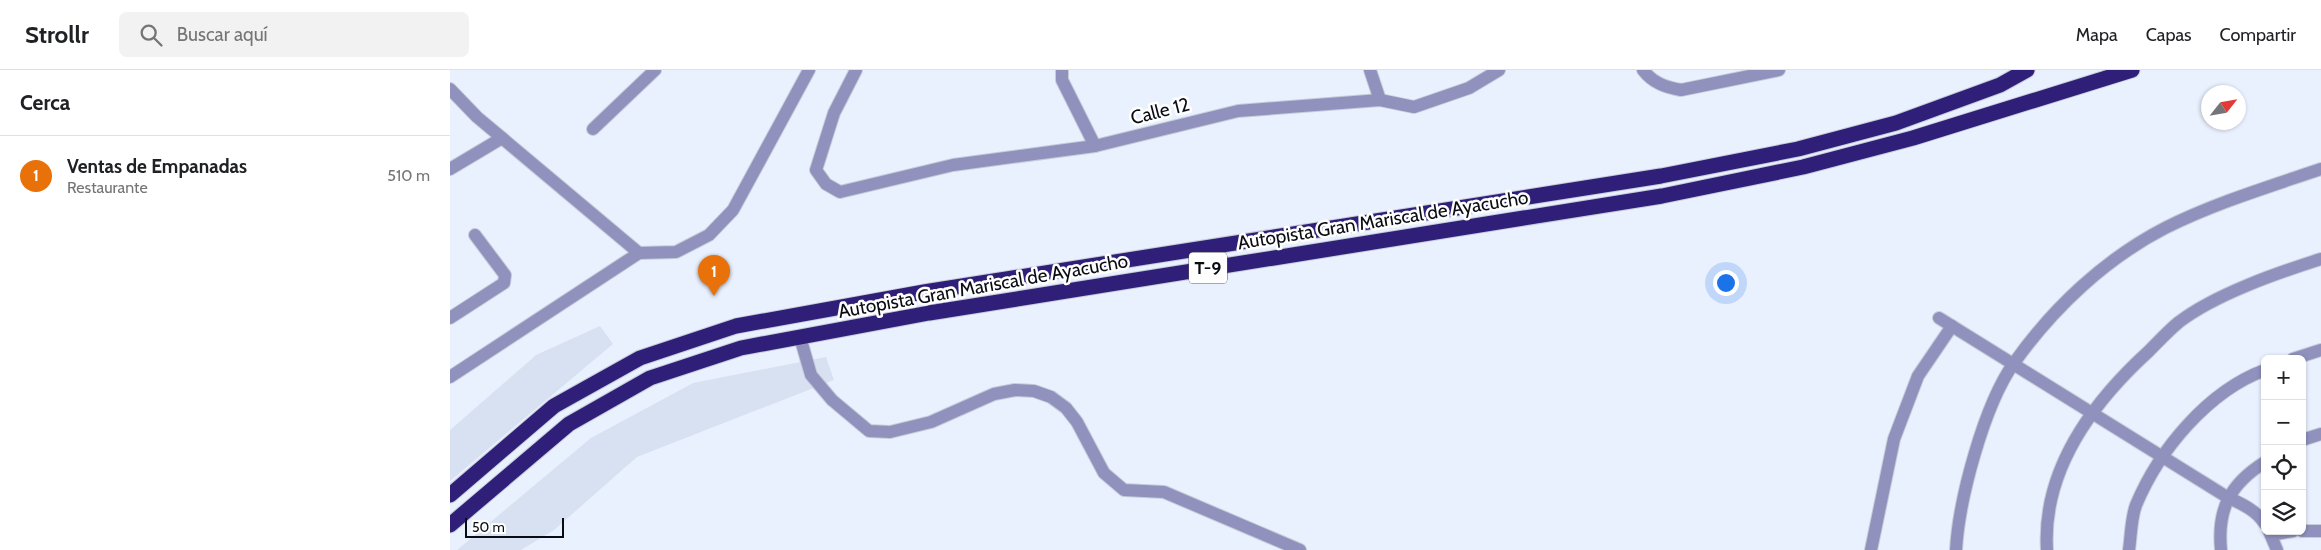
<!DOCTYPE html>
<html lang="es">
<head>
<meta charset="utf-8">
<style>
	:root { --surface:#fff; --page:#f2f2f2; --text:#202124; --muted:#757577; --line:#e0e0e0; --accent:#db2777 }
	body { margin:0; font-family:Cabin,sans-serif; background:var(--page); color:var(--text) }
	.controls { position:absolute; right:15px; bottom:15px; display:grid; overflow:hidden; border-radius:8px; box-shadow:0 1px 4px #0004 }
	.controls button { width:45px; height:45px; display:grid; place-items:center; padding:0; border:0; border-bottom:1px solid var(--line); background:var(--surface); color:var(--text); font:25px sans-serif }
	.compass { position:absolute; left:1751px; top:15px; width:45px; height:45px; border-radius:50%; background:var(--surface); box-shadow:0 1px 4px #0004; rotate:59deg }
	.scale { position:absolute; left:15px; bottom:12px; width:99px; box-sizing:border-box; padding-left:5px; border:2px solid #090c13; border-top:0; font-size:14px; line-height:18px; white-space:nowrap; color:#090c13; -webkit-text-stroke:4px #fefefe; paint-order:stroke }
	.you { position:absolute; left:1275px; top:212px; width:18px; height:18px; margin:-12px; border:4px solid #fff; border-radius:50%; background:#1a73e8; box-shadow:0 0 0 8px #1a73e833 }
	.badge { display:grid; place-items:center; width:32px; height:32px; border-radius:50%; background:var(--accent); color:#fff; font-size:16px; font-weight:700 }
	.pin { position:absolute; translate:-50% -41px; filter:drop-shadow(0 1px 2px #0008) }
	.pin::after { content:''; position:absolute; top:26px; width:18px; height:15px; background:inherit; clip-path:polygon(0 0,100% 0,50% 100%) }
	.list { margin:0; padding:0; list-style:none }
	h2 { display:flex; justify-content:space-between; align-items:center; height:65px; margin:0; padding:0 20px; font-size:21px }
	h2 small { font-size:16px; font-weight:400; color:var(--muted) }
	.list li { display:grid; grid-template-columns:32px 1fr auto; gap:15px; align-items:center; box-sizing:border-box; height:80px; padding:0 20px; border-top:1px solid var(--line) }
	.list b { display:block; font-size:19px; white-space:nowrap }
	.list p { margin:0; font-size:16px; white-space:nowrap; color:var(--muted) }
	.list em { font-size:16px; font-style:normal; color:var(--muted) }
	.icon { flex:none; width:28px; height:28px; fill:none; stroke:currentColor; stroke-width:2; stroke-linecap:round; stroke-linejoin:round }
	.map { position:relative; flex:none; width:1871px; height:480px; overflow:hidden }
	header { display:flex; align-items:center; gap:30px; box-sizing:border-box; height:70px; padding:0 25px; background:var(--surface); border-bottom:1px solid var(--line) }
	header strong { font-size:24px }
	nav { display:flex; gap:28px; margin-inline-start:auto; font-size:18px }
	.search { width:350px; height:45px; background:var(--page); display:flex; align-items:center; gap:12px; box-sizing:border-box; padding:0 18px; border-radius:8px; color:var(--muted); font-size:19px }
	main { display:flex }
	aside { flex:1; background:var(--surface) }
	.map>svg:first-child { display:block }
</style>
</head>
<body>
<header>
<strong>Strollr</strong>
<div class="search"><svg class="icon" aria-label="search" viewBox="0 0 24 24"><circle cx="10" cy="10" r="6"/><path d="M15 15l6 6"/></svg>Buscar aquí</div>
<nav><a>Mapa</a><a>Capas</a><a>Compartir</a></nav>
</header>
<main>
<aside>
<h2>Cerca<small></small></h2>
<ul class="list">
<li><span class="badge" style="background:#e8710a">1</span><div><b>Ventas de Empanadas</b><p>Restaurante</p></div><em>510 m</em></li>
</ul>
</aside>
<div class="map">
<svg width="1871" height="480" viewBox="0 0 1871 480">
	<rect width="100%" height="100%" fill="#eaf1fe"/>
	<!-- built -->
	<g fill="#d8e1f2">
		<path d="M150,256L163,274L0,411V360L86,285Z"/>
		<path d="M376,287L384,310L187,387L104,460L71,480H7L141,368L243,313Z"/>
	</g>
	<g fill="none" stroke-linecap="round" stroke-linejoin="round">
		<!-- minor casing -->
		<g stroke="#c6ccd8" stroke-width="14">
			<g id="minor">
				<path d="M406,0L384,43L366,100L376,114L390,122L503,95L645,76L788,41L930,30L964,37L1019,18L1049,0"/>
				<path d="M612,0V10L645,76"/>
				<path d="M920,0L930,30"/>
				<path d="M1193,0C1203,13 1215,17 1231,20L1329,0"/>
				<path d="M0,19L27,47L189,183"/>
				<path d="M143,59L205,0"/>
				<path d="M0,99L52,68"/>
				<path d="M0,248L54,213L55,205L25,165"/>
				<path d="M1489,248L1777,427C1792,434 1806,440 1815,454"/>
				<path d="M350,267L361,305L382,330L419,361L440,362L481,352L544,324L565,320L584,321L601,327L616,338L627,352L654,403L674,420L714,422L850,480"/>
				<path d="M1843,289L1871,280"/>
				<path d="M0,307L189,183L226,182L259,165L283,140L359,0"/>
				<path d="M1852,370L1871,364"/>
				<path d="M1819,461L1827,480"/>
				<path d="M1852,461H1871"/>
				<path d="M1821,465L1843,461"/>
				<path d="M1421,480L1444,369L1468,306L1502,256"/>
				<path d="M1506,480C1509,429 1534,335 1564,293C1603,238 1655,189 1715,158C1765,133 1818,117 1871,99"/>
				<path d="M1597,480C1592,400 1643,332 1699,281C1709,271 1718,261 1729,252C1766,224 1827,203 1871,189"/>
				<path d="M1679,480C1681,466 1681,448 1686,435C1709,380 1758,321 1815,300"/>
				<path d="M1771,480C1767,439 1780,414 1815,392"/>
			</g>
		</g>
		<!-- highway casing -->
		<g stroke="#c6ccd8" stroke-width="17">
			<g id="highway">
				<path d="M0,425L104,336L190,288L286,256L474,222L1211,106L1348,79L1446,53L1550,15L1577,0"/>
				<path d="M0,455L119,354L200,308L291,278L479,243L1212,126L1353,97L1463,68L1682,0"/>
			</g>
		</g>
		<!-- minor -->
		<use href="#minor" stroke="#9091bd" stroke-width="12"/>
		<!-- highway -->
		<use href="#highway" stroke="#2f1f78" stroke-width="15"/>
	</g>
	<g text-anchor="middle" dominant-baseline="central" stroke-width="5" stroke-linejoin="round" paint-order="stroke">
		<!-- shield labels -->
		<rect fill="#fefefe" stroke="#52555a" stroke-width="1" x="739" y="182.5" width="38" height="31" rx="4"/>
		<g font-size="18" font-weight="bold" fill="#090c13">
			<text x="758" y="198">T-9</text>
		</g>
		<!-- street labels -->
		<g font-size="19" fill="#090c13" stroke="#fefefe">
			<text transform="translate(710 41) rotate(-14)">Calle 12</text>
			<text transform="translate(933 150) rotate(-9)">Autopista Gran Mariscal de Ayacucho</text>
			<text transform="translate(533 216) rotate(-10)">Autopista Gran Mariscal de Ayacucho</text>
		</g>
	</g>
</svg>
<div class="controls">
<button>+</button>
<button>−</button>
<button><svg class="icon" aria-label="locate" viewBox="0 0 24 24"><circle cx="12" cy="12" r="6"/><path d="M12 2v4M12 18v4M2 12h4M18 12h4"/></svg></button>
<button><svg class="icon" aria-label="layers" viewBox="0 0 24 24"><path d="M12 4l9 5-9 5-9-5zM3 14l9 5 9-5"/></svg></button>
</div>
<svg class="compass" viewBox="-18 -18 36 36"><path d="M0-13l5 13h-10z" fill="#e53935"/><path d="M0 13l5-13h-10z" fill="#757577"/></svg>
<div class="scale">50 m</div>
<div class="you"></div>
<div class="pin badge" style="left:264px;top:226px;background:#e8710a">1</div>
</div>
</main>
</body>
</html>
